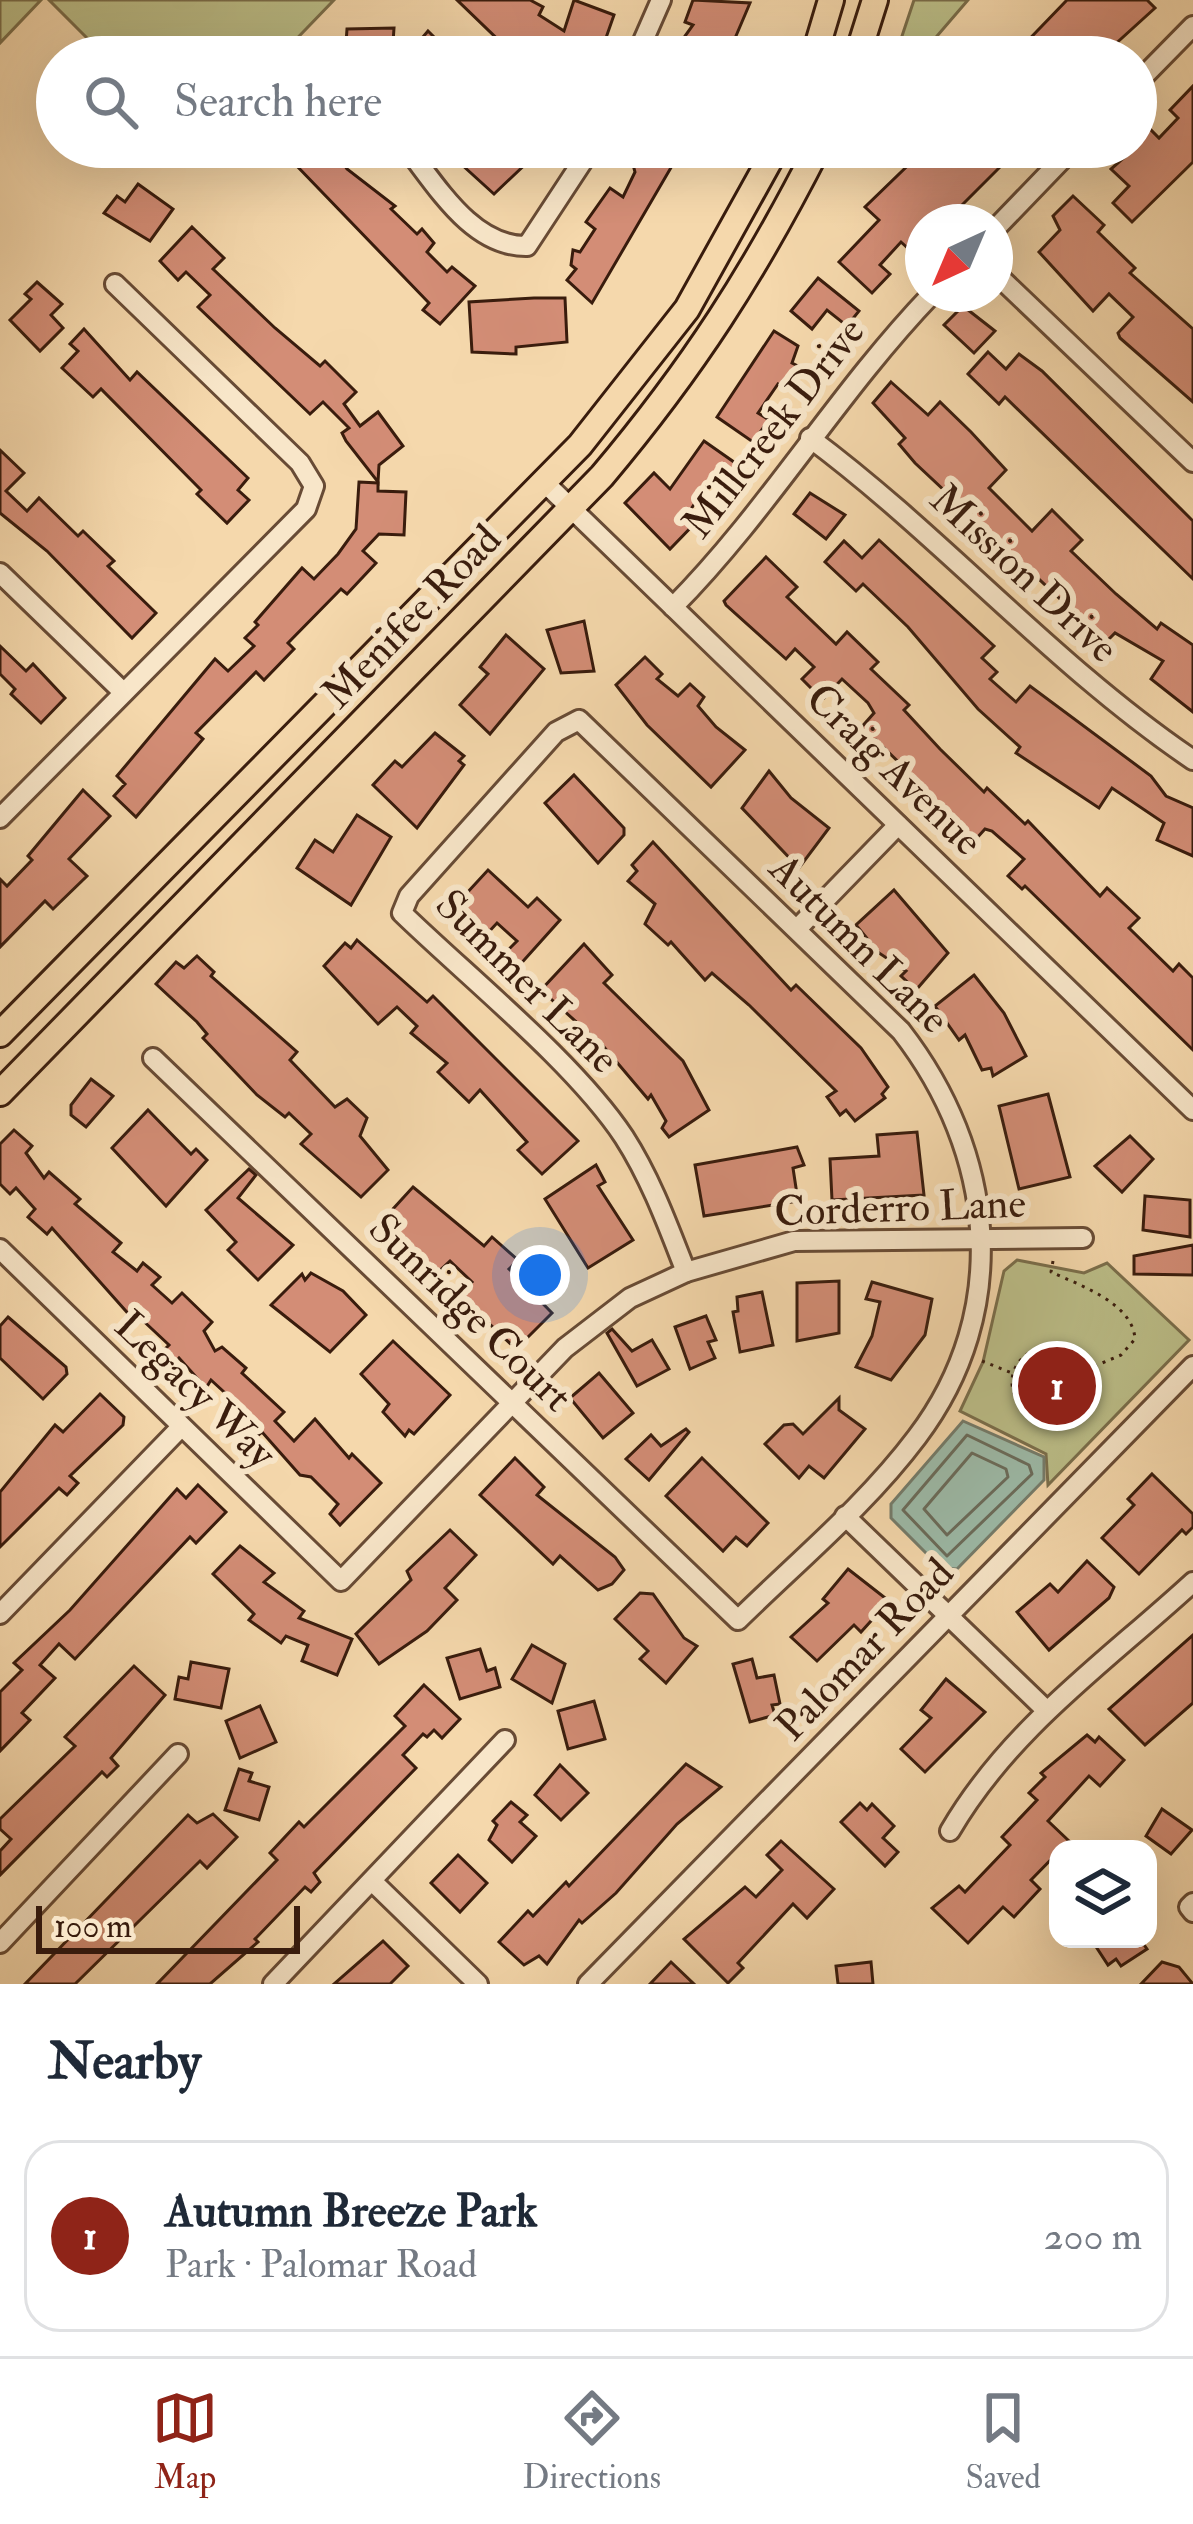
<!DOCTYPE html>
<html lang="en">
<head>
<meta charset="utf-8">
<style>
	:root { --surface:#fff; --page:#f6f6f7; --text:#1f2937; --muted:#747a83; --line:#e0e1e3; --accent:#8f2418 }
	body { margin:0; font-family:"IM FELL Double Pica",serif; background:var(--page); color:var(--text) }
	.controls { position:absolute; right:36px; bottom:36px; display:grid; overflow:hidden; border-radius:24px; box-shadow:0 12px 48px #0002 }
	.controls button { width:108px; height:108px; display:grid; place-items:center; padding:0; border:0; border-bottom:3px solid var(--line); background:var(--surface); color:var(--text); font:60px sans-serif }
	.compass { position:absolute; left:905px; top:204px; width:108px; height:108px; border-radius:50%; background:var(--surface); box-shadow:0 12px 48px #0002; rotate:224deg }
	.scale { position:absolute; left:36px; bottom:30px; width:264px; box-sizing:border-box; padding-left:12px; border:6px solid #391c0d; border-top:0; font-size:33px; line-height:42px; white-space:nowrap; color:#391c0d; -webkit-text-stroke:9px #f8e6c9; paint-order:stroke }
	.you { position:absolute; left:540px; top:1275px; width:42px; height:42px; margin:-30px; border:9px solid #fff; border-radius:50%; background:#1a73e8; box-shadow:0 0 0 18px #1a73e833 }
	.badge { display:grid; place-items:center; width:78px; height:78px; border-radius:50%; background:var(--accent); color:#fff; font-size:39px; font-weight:700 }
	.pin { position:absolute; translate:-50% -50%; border:6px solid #fff; box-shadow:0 3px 12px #0006 }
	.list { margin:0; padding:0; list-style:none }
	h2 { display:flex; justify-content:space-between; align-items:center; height:156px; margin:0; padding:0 48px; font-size:51px }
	h2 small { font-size:39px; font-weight:400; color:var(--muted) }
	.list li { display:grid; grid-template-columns:78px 1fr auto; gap:36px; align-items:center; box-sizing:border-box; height:192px; margin:0 24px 24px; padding:0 24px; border:3px solid var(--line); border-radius:36px }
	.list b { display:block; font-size:45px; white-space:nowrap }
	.list p { margin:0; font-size:39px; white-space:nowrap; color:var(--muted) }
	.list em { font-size:39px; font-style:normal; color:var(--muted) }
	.icon { flex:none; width:66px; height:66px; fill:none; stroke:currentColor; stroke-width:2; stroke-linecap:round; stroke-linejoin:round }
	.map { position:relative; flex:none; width:1193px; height:1984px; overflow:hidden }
	.search { position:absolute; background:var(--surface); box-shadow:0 12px 48px #0002; left:36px; right:36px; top:36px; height:132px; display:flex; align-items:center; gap:30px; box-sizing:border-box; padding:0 42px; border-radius:66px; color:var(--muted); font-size:45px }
	.sheet { height:372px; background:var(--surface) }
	nav { display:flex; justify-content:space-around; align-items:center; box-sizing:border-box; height:168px; border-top:3px solid var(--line); background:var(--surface); font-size:33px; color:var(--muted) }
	nav a { display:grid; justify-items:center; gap:6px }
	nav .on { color:var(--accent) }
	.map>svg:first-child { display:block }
</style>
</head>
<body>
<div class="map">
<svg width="1193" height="1984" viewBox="0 0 1193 1984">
	<rect width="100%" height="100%" fill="#f5d8ac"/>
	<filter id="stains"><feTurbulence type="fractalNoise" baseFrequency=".00167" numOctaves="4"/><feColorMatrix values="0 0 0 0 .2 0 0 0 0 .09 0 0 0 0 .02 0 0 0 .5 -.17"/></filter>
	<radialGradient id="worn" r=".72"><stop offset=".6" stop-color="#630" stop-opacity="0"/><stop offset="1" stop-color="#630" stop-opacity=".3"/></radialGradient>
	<!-- green -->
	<g fill="#bcbf89" stroke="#7a6e4b" stroke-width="3">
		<path d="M0,0H41L0,43Z"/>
		<path d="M49,0H334L279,57H106Z"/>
		<path d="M914,0H968L919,57H895Z"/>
		<path d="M1017,1260L1084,1273L1107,1263L1189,1340L1048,1485L1046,1454L960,1411L983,1362L1004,1271Z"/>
	</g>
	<!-- water -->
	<path fill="#9cbaa8" stroke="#747b6a" stroke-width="3" d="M963,1421L1044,1457V1480L957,1569L941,1568L891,1518V1504Z"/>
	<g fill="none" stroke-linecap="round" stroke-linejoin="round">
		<!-- shore -->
		<g stroke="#6a6b5a" stroke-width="3">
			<path d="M967,1435L1029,1465L1032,1474L947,1556L903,1510Z"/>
			<path d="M972,1453L1006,1469L1008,1477L947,1535L924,1509Z"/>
		</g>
	</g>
	<!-- building -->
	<g fill="#d38d76" stroke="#391c0d" stroke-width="3">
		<path d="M457,0H530L543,7L539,15L564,31L574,0L614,15L600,55L550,39L541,57H516Z"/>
		<path d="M693,0L750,3L727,57H670L693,25L685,22Z"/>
		<path d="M1067,0H1147L1155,8L1101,57H1012Z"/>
		<path d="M394,28L392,57H345L347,29Z"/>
		<path d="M428,31L454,57H406Z"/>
		<path d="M1193,86V162L1132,222L1113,203L1129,186L1111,169L1136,147L1148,127L1159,138L1178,118L1170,110Z"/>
		<path d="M306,147H332L347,169L395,206L391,209L417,234L422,229L434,243L427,252L447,272L452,267L475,286L440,324L423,310L429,303L293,162Z"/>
		<path d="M477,147H524L534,156L494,194L461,164Z"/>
		<path d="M640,147H683L592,303L567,280L576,269L571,265L573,250L580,252L595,229L586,222L610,188L623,197L635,172L631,157Z"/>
		<path d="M927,147H1020L945,222H923V241L912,252L901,242L880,265L890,274L872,293L839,262L879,220L865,207Z"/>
		<path d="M138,184L173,209L150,241L104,213L117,196L125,202Z"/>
		<path d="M1073,196L1104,225L1098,232L1135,268L1130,273L1193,329V402L1120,338L1118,333L1133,317L1109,294L1093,311L1039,252L1060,230L1053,216Z"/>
		<path d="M192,227L224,258L213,269L275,328L320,366L325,361L356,392L344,404L360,426L378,412L403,446L379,465L378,482L346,441L342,433L349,428L323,402L310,414L198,307L210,295L186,272L178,280L160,261Z"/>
		<path d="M818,278L859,311L847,326L827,310L812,329L791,311Z"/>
		<path d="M37,282L62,304L51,315L63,328L40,351L10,320L31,299L25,294Z"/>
		<path d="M534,298H565L567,342L516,347V354L472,352L469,302Z"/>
		<path d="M963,306L995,331L974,353L944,325Z"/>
		<path d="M84,329L130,380L137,372L248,478L238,490L249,500L227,523L197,494L201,490L101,389L93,397L62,368L78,351L70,344Z"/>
		<path d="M774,331L798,346L792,363L802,368L789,390L778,384L758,413L769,420L753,442L717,417Z"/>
		<path d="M988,352L1006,369L1019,354L1042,371L1193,521V579L1005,397L999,404L968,374Z"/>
		<path d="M891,382L928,415L940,402L971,432L1006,470L989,488L1032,531L1052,510L1082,540L1071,551L1116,594L1157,629L1161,623L1193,645V712L1151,679L1163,661L1115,633L1106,642L915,463L899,444L905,438L873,403Z"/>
		<path d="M704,441L741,467L726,489L715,481L708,484L691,509L700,518L670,549L625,503L654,473L670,489Z"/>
		<path d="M0,450L24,473L6,491L27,511L39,498L78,536L83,531L114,561L108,566L156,613L132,638L47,551L0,513Z"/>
		<path d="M359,482L378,483V491L406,492L404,535L379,534L363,551L376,563L347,594L341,589L288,643L294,649L264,680L256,672L196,733L203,739L136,817L114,796L125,784L117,776L215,659L228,671L254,646L245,638L258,625L255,622L302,568L314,579L338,554L356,529Z"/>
		<path d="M810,493L845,515L826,539L794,514Z"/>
		<path d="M879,540L994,646L982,658L997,672L990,679L1016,702L1030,686L1151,776L1166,796L1193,808V856L1157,840L1164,823L1112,788L1099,808L1016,753L1020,747L978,709L908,627L863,584L856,591L825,562L844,541L862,558Z"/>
		<path d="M766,557L797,587L787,597L836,644L847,632L878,662L871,669L909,705L904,710L940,749L984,792L987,788L1025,824L1028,821L1100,896L1107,888L1139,918L1129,928L1173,971L1179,964L1193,978V1050L1025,886L1022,889L1008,876L1024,859L992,831L985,829L976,839L916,787L920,783L876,740L873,743L859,730L874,713L868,703L842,679L824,698L816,693L802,679L814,667L795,649L786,659L726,605L724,601Z"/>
		<path d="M584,621L594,671L561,673L547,630Z"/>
		<path d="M506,635L544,669L490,734L460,705L488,674L480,667Z"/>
		<path d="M0,646L26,671L33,664L65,698L41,723L11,694L15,689L0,674Z"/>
		<path d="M645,657L662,674L657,679L678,696L690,684L704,697L698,706L716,727L745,750L711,787L647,725L616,685Z"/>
		<path d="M435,733L464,756L459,761L464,765L417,828L373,785L395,761L402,767Z"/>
		<path d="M769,771L791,798L829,828L799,868L742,808Z"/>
		<path d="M574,775L624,828V835L598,863L545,803Z"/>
		<path d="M83,790L110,816L69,859L87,876L53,909L45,901L0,947V879L7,886L32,860L28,856Z"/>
		<path d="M357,815L391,837L351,905L297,868L315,840L333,852Z"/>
		<path d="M653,842L791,990L796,985L861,1048L888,1087L882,1094L885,1098L855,1121L846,1110L840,1115L827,1097L836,1091L749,1005L712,973L705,980L671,942L668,945L645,924L655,904L628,881L637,871L632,865Z"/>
		<path d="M488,870L528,907L537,898L560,920L517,968L502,956L517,941L497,923L484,937L454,907Z"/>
		<path d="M894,890L948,953L916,990L901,976L906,971L879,953L856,925Z"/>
		<path d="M357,940L427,1002L433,996L578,1141L542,1174L518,1150L527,1142L480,1090L469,1102L438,1072L447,1063L411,1033L417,1026L397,1007L378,1024L324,966L345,943L351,948Z"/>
		<path d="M584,944L612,975L604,983L683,1061L709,1110L669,1137L662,1128L666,1121L651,1095L648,1099L604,1047L541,990Z"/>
		<path d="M197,956L214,972L211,976L297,1052L290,1060L335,1107L347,1099L367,1118L360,1136L388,1170L361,1197L301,1144L311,1134L289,1113L285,1117L257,1095L203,1038L207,1034L197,1022L156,984L176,962L184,968Z"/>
		<path d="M974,975L1004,1013L1026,1056L993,1076L991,1068L982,1070L965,1035L959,1040L935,1006Z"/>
		<path d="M91,1079L113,1096L86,1127L71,1115V1105Z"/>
		<path d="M1048,1094L1070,1177L1019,1189L999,1106Z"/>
		<path d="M148,1110L191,1154L196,1149L207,1160L166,1206L112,1148Z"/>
		<path d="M14,1130L32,1146L26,1153L44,1178L49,1172L80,1199L75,1204L121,1243L113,1252L137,1271L143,1263L160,1277L152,1285L172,1303L182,1293L212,1322L204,1331L215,1351L222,1347L246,1368L242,1373L284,1412L275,1421L294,1441L315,1419L349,1458L352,1454L381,1483L340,1525L330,1514L338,1504L311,1477L300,1475L262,1432L256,1437L232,1409L237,1404L211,1380L206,1388L179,1358L173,1365L160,1354L169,1345L137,1315L133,1319L52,1228L47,1234L28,1217L35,1209L16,1188L10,1194L0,1184V1144Z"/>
		<path d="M917,1132L924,1195L832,1200L830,1159L879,1156L877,1135Z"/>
		<path d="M1130,1136L1153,1159L1122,1192L1095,1166Z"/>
		<path d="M797,1147L804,1165L793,1168L798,1201L704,1216L695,1165Z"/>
		<path d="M596,1165L605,1182L598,1186L633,1240L588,1268L545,1199Z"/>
		<path d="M249,1169L256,1175L238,1198L293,1245L258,1280L228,1250L236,1242L206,1210Z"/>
		<path d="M413,1187L484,1246L492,1237L518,1260L509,1269L552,1313L516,1349L458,1294L472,1282L450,1261L436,1274L382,1221Z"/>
		<path d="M1145,1196L1190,1200V1237L1143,1230Z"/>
		<path d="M1193,1245V1275L1134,1274V1256Z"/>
		<path d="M311,1273L343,1291L366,1315L330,1352L271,1305L302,1274L305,1280Z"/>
		<path d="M839,1281V1333L797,1341V1283Z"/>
		<path d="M872,1282L932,1299L925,1335L891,1380L856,1367L872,1336L880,1302L866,1299Z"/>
		<path d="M762,1292L773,1345L740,1352L733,1312L738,1311L737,1297Z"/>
		<path d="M706,1316L716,1340L708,1342L715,1358L690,1369L675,1327Z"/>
		<path d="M8,1317L66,1367L67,1374L43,1399L0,1358V1326Z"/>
		<path d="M612,1329L632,1351L652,1340L669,1369L637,1386L607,1333Z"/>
		<path d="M393,1341L450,1395L414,1434L409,1430L405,1436L383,1412L389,1404L361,1374Z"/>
		<path d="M599,1373L633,1413L603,1438L570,1398Z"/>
		<path d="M100,1394L124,1417L123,1425L70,1476L78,1483L67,1495L59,1488L0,1547V1492L55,1425L63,1432Z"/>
		<path d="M839,1398V1410L865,1429L824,1478L809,1466L799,1478L765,1444L784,1425L793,1424L803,1434Z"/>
		<path d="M686,1429L689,1432L649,1480L626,1459L651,1435L661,1446Z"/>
		<path d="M515,1458L544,1487L537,1495L615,1557L624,1570L612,1584L598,1590L560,1556L553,1564L480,1495Z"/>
		<path d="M702,1458L768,1523L747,1546L736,1537L723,1551L666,1496Z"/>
		<path d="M1152,1474L1193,1514V1527L1186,1534L1182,1530L1139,1574L1102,1538L1134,1505L1128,1499Z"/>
		<path d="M198,1485L226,1512L196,1543L190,1537L75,1659L59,1644L40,1665L55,1678L22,1713L30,1720L0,1751V1692L22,1670L14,1663L70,1610L177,1489L186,1498Z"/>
		<path d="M450,1530L476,1555L445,1588L457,1600L427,1631L379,1664L356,1634L411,1580L407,1571Z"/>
		<path d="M240,1546L274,1573L264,1582L304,1611L299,1618L352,1639L337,1675L302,1661L308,1645L286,1636L281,1643L249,1620L254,1614L213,1574Z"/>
		<path d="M1087,1561L1114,1587L1109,1598L1049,1650L1017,1612L1050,1584L1058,1592Z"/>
		<path d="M848,1569L889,1601L861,1632L854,1625L817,1661L791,1637L828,1603L823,1599Z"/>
		<path d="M640,1593L653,1594L684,1638L697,1646L666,1683L640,1659L648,1651L615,1619Z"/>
		<path d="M1193,1635V1703L1145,1745L1109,1709Z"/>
		<path d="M532,1645L565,1664L552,1703L512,1679Z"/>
		<path d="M480,1649L487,1671L495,1668L500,1687L460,1699L447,1658Z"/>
		<path d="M752,1659L757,1678L774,1675L780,1704L772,1705L775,1715L750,1722L733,1664Z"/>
		<path d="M191,1662L229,1669L221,1708L175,1699L179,1677L188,1679Z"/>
		<path d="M134,1666L165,1695L111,1758L118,1766L107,1777L102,1772L0,1875V1851L11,1839L0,1829V1819L75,1746L65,1737Z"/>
		<path d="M946,1679L985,1712L925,1772L901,1749L931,1718L921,1710Z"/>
		<path d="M424,1685L460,1719L442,1738L434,1730L427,1737L423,1734L403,1755L416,1768L314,1873L320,1882L311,1892L305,1887L255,1939L258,1942L210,1984H157L277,1860L270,1853L299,1822L304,1827L405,1726L395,1716Z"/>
		<path d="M594,1701L605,1739L568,1749L558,1711Z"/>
		<path d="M260,1706L276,1742L240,1758L226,1721Z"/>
		<path d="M1087,1735L1095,1742L1099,1737L1124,1760L1100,1786L1089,1776L1048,1821L1069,1841L1031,1880L1040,1889L1014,1917L1003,1907L968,1943L932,1908L959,1886L965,1892L1010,1845L1002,1837L1037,1800L1029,1793L1045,1777L1041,1773Z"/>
		<path d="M686,1764L721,1787L677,1824L616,1893L582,1923L579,1920L547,1964L539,1956L524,1965L499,1942L528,1911L533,1916L566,1882L569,1886Z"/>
		<path d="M560,1765L588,1793L561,1820L535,1795Z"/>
		<path d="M239,1769L252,1773L249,1781L269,1787L259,1820L225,1810Z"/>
		<path d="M511,1802L527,1815L520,1822L536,1836L512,1862L489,1840L497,1825L493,1821Z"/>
		<path d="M860,1803L867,1810L872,1804L894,1826L883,1838L898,1852L885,1866L841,1822Z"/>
		<path d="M1162,1809L1192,1830L1171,1854L1146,1836Z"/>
		<path d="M213,1814L237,1837L207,1868L200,1861L75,1984H25L188,1815L197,1823Z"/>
		<path d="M781,1841L834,1889L807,1918L793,1904L738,1963L743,1968L728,1983L684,1939L745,1887L756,1897L782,1870L767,1855Z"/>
		<path d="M458,1855L487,1883L460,1912L431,1883Z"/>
		<path d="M1091,1939H1140L1147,1949L1121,1966L1116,1959L1108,1965Z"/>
		<path d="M383,1941L408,1966L390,1984H334Z"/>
		<path d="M671,1962L694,1984H650Z"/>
		<path d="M871,1962L873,1984H838L836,1966Z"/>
		<path d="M1162,1962L1179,1967L1193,1984H1141Z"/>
	</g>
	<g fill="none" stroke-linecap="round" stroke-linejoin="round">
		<!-- minor casing -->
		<g stroke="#684b35" stroke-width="24">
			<g id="minor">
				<path d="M636,57L661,0"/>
				<path d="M1136,84L1193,26"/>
				<path d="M406,147C437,186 472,247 527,246L592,147"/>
				<path d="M995,229L1074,147"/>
				<path d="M995,273L1193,462"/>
				<path d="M810,438C944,538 1054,666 1193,760"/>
				<path d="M545,483L1193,1110"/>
				<path d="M0,573L122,691"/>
				<path d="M673,607C769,510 837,393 932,294"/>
				<path d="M0,818L306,509L314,486L300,463L115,284"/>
				<path d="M797,929L898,825"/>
				<path d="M153,1058L738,1620C798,1561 866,1505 917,1437C1013,1310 995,1152 901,1031L579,720L556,732L409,896L402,913C468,977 575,1063 624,1137C651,1179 668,1226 686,1272"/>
				<path d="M0,1249L341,1581L565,1348L630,1298L686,1272L794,1241L1083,1238"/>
				<path d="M845,1516L1046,1710"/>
				<path d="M0,1614L181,1427"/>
				<path d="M950,1831C1010,1728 1106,1662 1193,1582"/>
				<path d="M372,1881L478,1984"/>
				<path d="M1193,1903L1189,1907L1193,1912"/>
				<path d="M0,1943L178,1754"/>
				<path d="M273,1984L505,1740"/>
				<path d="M588,1984L1193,1366"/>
			</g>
		</g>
		<!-- major casing -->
		<g stroke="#391c0d" stroke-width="30">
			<g id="major">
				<path d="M814,57L831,0"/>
				<path d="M857,57L875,0"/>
				<path d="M0,1034L580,445L687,309L777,147"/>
				<path d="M0,1093L602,476C693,368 754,273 818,147"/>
			</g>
		</g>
		<!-- path -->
		<g stroke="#391c0d" stroke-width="3" stroke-dasharray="3 6" stroke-linecap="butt">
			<path d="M1053,1261L1051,1272C1079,1285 1133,1303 1135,1339L1121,1355L1076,1374"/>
			<circle cx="1045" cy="1382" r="33"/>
			<path d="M982,1361L1012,1373"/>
		</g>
		<!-- minor -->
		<use href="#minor" stroke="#f8e6c9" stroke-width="18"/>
		<!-- major -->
		<use href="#major" stroke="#f5d8ac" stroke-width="24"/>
	</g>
	<g text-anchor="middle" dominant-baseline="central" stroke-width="12" stroke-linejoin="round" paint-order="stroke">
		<!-- street labels -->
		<g font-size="42" fill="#391c0d" stroke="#f8e6c9">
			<text transform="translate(774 428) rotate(-52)">Millcreek Drive</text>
			<text transform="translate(1024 574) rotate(43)">Mission Drive</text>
			<text transform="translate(412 617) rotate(-46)">Menifee Road</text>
			<text transform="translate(894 770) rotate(44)">Craig Avenue</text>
			<text transform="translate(859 944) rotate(45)">Autumn Lane</text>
			<text transform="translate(527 982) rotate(45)">Summer Lane</text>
			<text transform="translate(900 1208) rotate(-2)">Corderro Lane</text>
			<text transform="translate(470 1313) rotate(44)">Sunridge Court</text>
			<text transform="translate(195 1390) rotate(44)">Legacy Way</text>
			<text transform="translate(865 1650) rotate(-46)">Palomar Road</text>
		</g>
	</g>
	<rect width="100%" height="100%" filter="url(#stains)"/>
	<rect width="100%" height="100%" fill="url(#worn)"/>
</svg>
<div class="controls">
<button><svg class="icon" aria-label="layers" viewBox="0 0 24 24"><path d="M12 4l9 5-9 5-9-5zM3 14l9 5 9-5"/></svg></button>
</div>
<svg class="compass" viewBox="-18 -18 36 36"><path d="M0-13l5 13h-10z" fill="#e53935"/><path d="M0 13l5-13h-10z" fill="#747a83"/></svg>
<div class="scale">100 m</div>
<div class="you"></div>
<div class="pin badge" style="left:1057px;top:1386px">1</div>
<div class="search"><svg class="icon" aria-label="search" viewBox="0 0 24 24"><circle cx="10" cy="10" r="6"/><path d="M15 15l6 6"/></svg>Search here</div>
</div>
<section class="sheet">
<h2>Nearby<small></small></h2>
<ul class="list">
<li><span class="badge">1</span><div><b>Autumn Breeze Park</b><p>Park · Palomar Road</p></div><em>200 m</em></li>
</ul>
</section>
<nav>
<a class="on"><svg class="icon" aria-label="map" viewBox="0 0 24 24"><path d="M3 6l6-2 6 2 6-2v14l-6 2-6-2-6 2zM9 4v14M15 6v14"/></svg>Map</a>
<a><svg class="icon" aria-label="directions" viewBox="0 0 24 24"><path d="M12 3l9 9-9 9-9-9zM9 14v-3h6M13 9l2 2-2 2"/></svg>Directions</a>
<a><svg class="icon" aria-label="saved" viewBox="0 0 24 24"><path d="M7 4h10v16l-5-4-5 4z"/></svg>Saved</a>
</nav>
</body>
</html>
